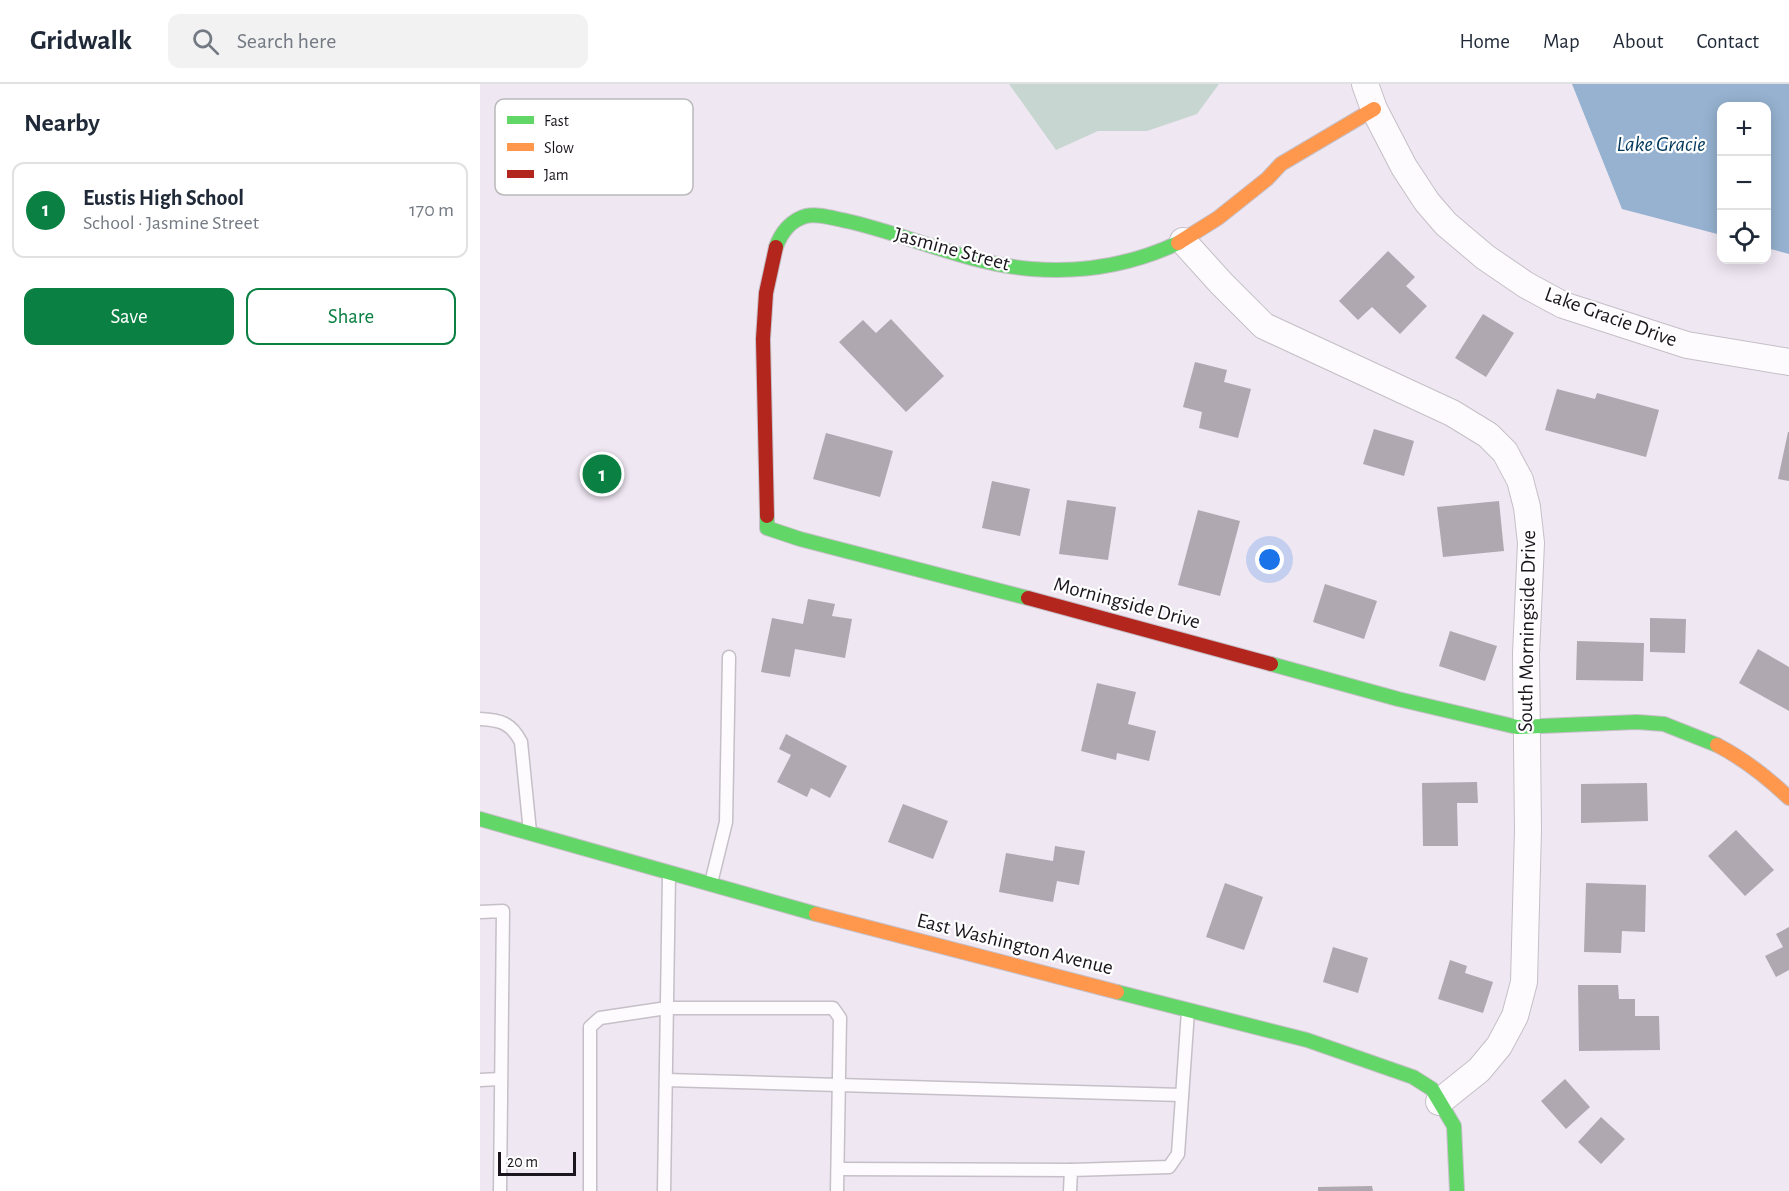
<!DOCTYPE html>
<html lang="en">
<head>
<meta charset="utf-8">
<style>
	:root { --surface:#fff; --page:#f2f2f3; --text:#1f2937; --muted:#747a83; --line:#e0e1e3; --accent:#0b8043 }
	body { margin:0; font-family:"Alegreya Sans",sans-serif; background:var(--page); color:var(--text) }
	.controls { position:absolute; right:18px; top:18px; display:grid; overflow:hidden; border-radius:12px; box-shadow:0 3px 15px #0003 }
	.controls button { width:54px; height:54px; display:grid; place-items:center; padding:0; border:0; border-bottom:2px solid var(--line); background:var(--surface); color:var(--text); font:30px sans-serif }
	.scale { position:absolute; left:18px; bottom:15px; width:78px; box-sizing:border-box; padding-left:6px; border:3px solid #1b161d; border-top:0; font-size:16px; line-height:21px; white-space:nowrap; color:#1b161d; -webkit-text-stroke:4px #fff; paint-order:stroke }
	.you { position:absolute; left:790px; top:476px; width:21px; height:21px; margin:-15px; border:4px solid #fff; border-radius:50%; background:#1a73e8; box-shadow:0 0 0 9px #1a73e833 }
	.badge { display:grid; place-items:center; width:39px; height:39px; border-radius:50%; background:var(--accent); color:#fff; font-size:20px; font-weight:700 }
	.pin { position:absolute; translate:-50% -50%; border:3px solid #fff; box-shadow:0 2px 6px #0006 }
	.list { margin:0; padding:0; list-style:none }
	h2 { display:flex; justify-content:space-between; align-items:center; height:78px; margin:0; padding:0 24px; font-size:26px }
	h2 small { font-size:20px; font-weight:400; color:var(--muted) }
	.list li { display:grid; grid-template-columns:39px 1fr auto; gap:18px; align-items:center; box-sizing:border-box; height:96px; margin:0 12px 12px; padding:0 12px; border:2px solid var(--line); border-radius:12px }
	.list b { display:block; font-size:22px; white-space:nowrap }
	.list p { margin:0; font-size:20px; white-space:nowrap; color:var(--muted) }
	.list em { font-size:20px; font-style:normal; color:var(--muted) }
	.actions { display:flex; gap:12px; padding:18px 24px }
	.actions a { flex:1; padding:14px 0; border:2px solid var(--accent); border-radius:12px; text-align:center; font-size:21px; color:var(--accent) }
	.actions .main { background:var(--accent); color:#fff }
	.icon { flex:none; width:33px; height:33px; fill:none; stroke:currentColor; stroke-width:2; stroke-linecap:round; stroke-linejoin:round }
	.map { position:relative; flex:none; width:1309px; height:1107px; overflow:hidden }
	header { display:flex; align-items:center; gap:36px; box-sizing:border-box; height:84px; padding:0 30px; background:var(--surface); border-bottom:2px solid var(--line) }
	header strong { font-size:28px }
	nav { display:flex; gap:33px; margin-inline-start:auto; font-size:21px }
	.search { width:420px; height:54px; background:var(--page); display:flex; align-items:center; gap:15px; box-sizing:border-box; padding:0 21px; border-radius:12px; color:var(--muted); font-size:22px }
	main { display:flex }
	aside { flex:1; background:var(--surface) }
	.map>svg:first-child { display:block }
</style>
</head>
<body>
<header>
<strong>Gridwalk</strong>
<div class="search"><svg class="icon" aria-label="search" viewBox="0 0 24 24"><circle cx="10" cy="10" r="6"/><path d="M15 15l6 6"/></svg>Search here</div>
<nav><a>Home</a><a>Map</a><a>About</a><a>Contact</a></nav>
</header>
<main>
<aside>
<h2>Nearby<small></small></h2>
<ul class="list">
<li><span class="badge">1</span><div><b>Eustis High School</b><p>School · Jasmine Street</p></div><em>170 m</em></li>
</ul>
<div class="actions"><a class="main">Save</a><a>Share</a></div>
</aside>
<div class="map">
<svg width="1309" height="1107" viewBox="0 0 1309 1107">
	<rect width="100%" height="100%" fill="#efe7f2"/>
	<!-- green -->
	<path fill="#c7d6d0" d="M529,0H739L717,30L667,47H618L576,66Z"/>
	<!-- water -->
	<path fill="#96b2d0" d="M1092,0H1309V170L1287,164L1286,22H1242L1241,151L1142,125Z"/>
	<!-- building -->
	<g fill="#afa8b1">
		<path d="M908,167L935,193L926,202L947,222L920,250L892,223L878,236L859,217Z"/>
		<path d="M1003,230L1034,249L1006,293L975,274Z"/>
		<path d="M411,235L464,292L426,328L359,258L383,236L396,249Z"/>
		<path d="M715,278L747,286L744,298L771,305L758,354L719,344L722,328L703,323Z"/>
		<path d="M1077,305L1115,315L1117,309L1179,326L1166,373L1065,346Z"/>
		<path d="M894,345L934,357L924,392L883,380Z"/>
		<path d="M1308,348H1309V397L1298,395Z"/>
		<path d="M346,349L413,367L400,413L333,395Z"/>
		<path d="M512,397L550,405L540,452L502,444Z"/>
		<path d="M587,416L636,423L628,476L579,470Z"/>
		<path d="M1019,417L1024,467L963,473L957,423Z"/>
		<path d="M718,426L760,437L740,512L698,501Z"/>
		<path d="M845,500L897,517L884,555L833,538Z"/>
		<path d="M328,515L355,520L352,532L372,535L365,574L315,565L310,593L281,588L292,534L323,540Z"/>
		<path d="M1170,534L1206,535L1205,569L1170,568Z"/>
		<path d="M970,547L1017,562L1005,597L959,582Z"/>
		<path d="M1097,557L1164,559L1163,597L1096,596Z"/>
		<path d="M1278,565L1309,583V627L1259,599Z"/>
		<path d="M617,599L656,608L648,640L676,647L669,677L637,669L636,676L601,667Z"/>
		<path d="M306,650L367,682L350,714L331,704L327,713L297,698L311,671L299,665Z"/>
		<path d="M997,698L998,719H977L978,762H943L942,699Z"/>
		<path d="M1167,699L1168,737L1101,739V700Z"/>
		<path d="M423,720L468,737L453,775L408,758Z"/>
		<path d="M1256,746L1294,786L1265,812L1228,772Z"/>
		<path d="M575,762L605,767L599,801L577,797L573,818L519,808L526,769L573,777Z"/>
		<path d="M745,799L783,813L764,866L726,853Z"/>
		<path d="M1106,799L1166,801L1165,848L1142,847L1141,869L1104,868Z"/>
		<path d="M1309,843V886L1296,893L1285,872L1303,863L1296,850Z"/>
		<path d="M853,863L888,874L878,909L843,898Z"/>
		<path d="M970,876L987,882L985,889L1013,898L1003,929L958,915Z"/>
		<path d="M1098,901H1138L1139,915H1155V932H1179L1180,966L1099,967Z"/>
		<path d="M1085,995L1110,1023L1086,1045L1061,1017Z"/>
		<path d="M1121,1033L1145,1055L1121,1080L1098,1058Z"/>
		<path d="M892,1102L893,1107H838V1103Z"/>
	</g>
	<g fill="none" stroke-linecap="round" stroke-linejoin="round">
		<!-- lane casing -->
		<g stroke="#c5bfc7" stroke-width="15">
			<g id="lane">
				<path d="M0,635C21,636 31,639 41,658L50,748"/>
				<path d="M231,799L246,738L249,573"/>
				<path d="M0,828L23,827L20,1107"/>
				<path d="M0,996L20,995"/>
				<path d="M186,996L702,1011"/>
				<path d="M358,1085L591,1086"/>
				<path d="M110,1107V943L120,934L187,924H353L360,934L357,1107"/>
				<path d="M184,1107L189,790"/>
				<path d="M590,1107L591,1086L689,1083L698,1070L708,927"/>
			</g>
		</g>
		<!-- street casing -->
		<g stroke="#c5bfc7" stroke-width="28">
			<g id="street">
				<path d="M885,0L894,25L924,83L947,118L966,140L1005,173L1046,201L1083,221L1207,261L1309,278"/>
				<path d="M703,157L741,199L784,242L972,329L1008,351L1025,368L1040,396L1047,423L1051,459L1046,570L1048,746L1044,898L1035,932L1019,962L999,986L959,1018"/>
			</g>
		</g>
		<!-- fast casing -->
		<g stroke="#c5bfc7" stroke-width="16">
			<g id="fast">
				<path d="M296,163C301,149 311,136 326,132C338,129 355,135 367,137C429,151 488,180 552,185C603,189 651,181 698,159"/>
				<path d="M287,432V444L320,455L548,514"/>
				<path d="M791,580L918,615L1037,643L1157,638L1184,640L1237,661"/>
				<path d="M0,735L336,830"/>
				<path d="M637,908L827,956L933,993L952,1005L974,1042L977,1107"/>
			</g>
		</g>
		<!-- slow casing -->
		<g stroke="#c5bfc7" stroke-width="16">
			<g id="slow">
				<path d="M698,159L738,134L787,95L801,80L894,25"/>
				<path d="M1237,661C1264,675 1287,693 1309,714"/>
				<path d="M336,830L637,908"/>
			</g>
		</g>
		<!-- jam casing -->
		<g stroke="#c5bfc7" stroke-width="16">
			<g id="jam">
				<path d="M287,432L283,255L286,209L296,163"/>
				<path d="M548,514L791,580"/>
			</g>
		</g>
		<!-- lane -->
		<use href="#lane" stroke="#fdfbfd" stroke-width="12"/>
		<!-- street -->
		<use href="#street" stroke="#fdfbfd" stroke-width="26"/>
		<!-- fast -->
		<use href="#fast" stroke="#63d668" stroke-width="14"/>
		<!-- slow -->
		<use href="#slow" stroke="#ff974d" stroke-width="14"/>
		<!-- jam -->
		<use href="#jam" stroke="#b3261e" stroke-width="14"/>
	</g>
	<g text-anchor="middle" dominant-baseline="central" stroke-width="4.5" stroke-linejoin="round" paint-order="stroke">
		<!-- street labels -->
		<g font-size="21" fill="#1b161d" stroke="#fff">
			<text transform="translate(472 165) rotate(15)">Jasmine Street</text>
			<text transform="translate(1131 233) rotate(20)">Lake Gracie Drive</text>
			<text transform="translate(647 519) rotate(15)">Morningside Drive</text>
			<text transform="translate(1047 547) rotate(-89)">South Morningside Drive</text>
			<text transform="translate(535 860) rotate(14)">East Washington Avenue</text>
		</g>
		<!-- water labels -->
		<g font-size="22" font-style="italic" fill="#01385c" stroke="#fff">
			<text x="1181" y="60">Lake Gracie</text>
		</g>
	</g>
	<!-- legend -->
	<rect x="15" y="15" width="198" height="96" rx="9" fill="#fff" stroke="#bbb9bb" stroke-width="1.5"/>
	<rect x="27" y="32" width="27" height="8" fill="#63d668"/>
	<rect x="27" y="59" width="27" height="8" fill="#ff974d"/>
	<rect x="27" y="86" width="27" height="8" fill="#b3261e"/>
	<g font-size="16" fill="#1b161d">
		<text x="64" y="42">Fast</text>
		<text x="64" y="69">Slow</text>
		<text x="64" y="96">Jam</text>
	</g>
</svg>
<div class="controls">
<button>+</button>
<button>−</button>
<button><svg class="icon" aria-label="locate" viewBox="0 0 24 24"><circle cx="12" cy="12" r="6"/><path d="M12 2v4M12 18v4M2 12h4M18 12h4"/></svg></button>
</div>
<div class="scale">20 m</div>
<div class="you"></div>
<div class="pin badge" style="left:122px;top:390px">1</div>
</div>
</main>
</body>
</html>
